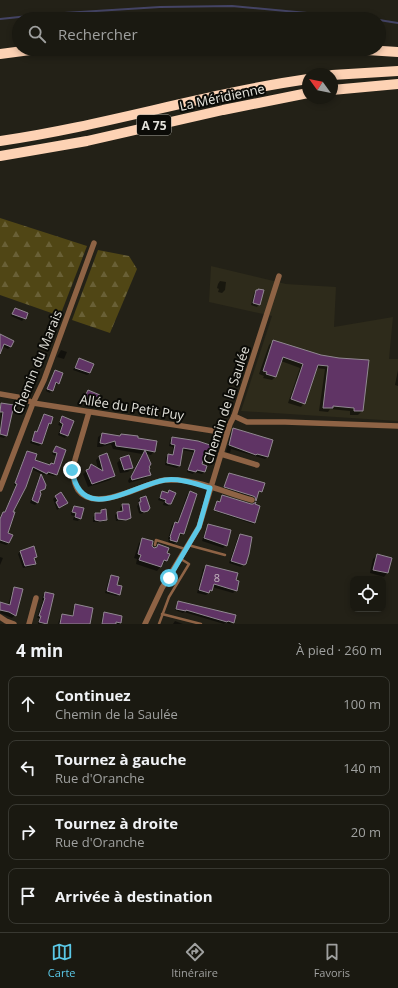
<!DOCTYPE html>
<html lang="fr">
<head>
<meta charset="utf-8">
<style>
	:root { --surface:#1a1911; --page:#27261f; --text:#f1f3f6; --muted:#9fa09f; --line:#383831; --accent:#5bc8e7 }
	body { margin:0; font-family:"Open Sans",sans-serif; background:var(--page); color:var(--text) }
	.controls { position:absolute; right:12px; bottom:12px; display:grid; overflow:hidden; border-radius:8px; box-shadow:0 2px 6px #0003 }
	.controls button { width:36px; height:36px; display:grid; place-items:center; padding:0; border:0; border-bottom:1px solid var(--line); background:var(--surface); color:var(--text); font:20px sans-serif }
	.compass { position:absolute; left:302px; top:68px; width:36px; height:36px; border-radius:50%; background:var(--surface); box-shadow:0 2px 6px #0003; rotate:303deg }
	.stop { position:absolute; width:12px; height:12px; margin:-9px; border:3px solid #5bc8e7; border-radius:50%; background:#fff }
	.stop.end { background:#5bc8e7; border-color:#fff; box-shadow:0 1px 4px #0008 }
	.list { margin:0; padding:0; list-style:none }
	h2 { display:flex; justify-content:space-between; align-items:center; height:52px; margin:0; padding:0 16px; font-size:17px }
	h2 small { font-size:13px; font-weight:400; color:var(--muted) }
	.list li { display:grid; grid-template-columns:26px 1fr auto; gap:12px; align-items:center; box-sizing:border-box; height:56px; margin:0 8px 8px; padding:0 8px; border:1px solid var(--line); border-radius:8px }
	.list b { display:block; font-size:15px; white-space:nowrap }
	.list p { margin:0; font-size:13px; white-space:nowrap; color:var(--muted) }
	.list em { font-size:13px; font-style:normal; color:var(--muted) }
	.icon { flex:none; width:22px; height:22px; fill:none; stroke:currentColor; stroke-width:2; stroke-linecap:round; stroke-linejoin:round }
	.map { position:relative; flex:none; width:398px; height:624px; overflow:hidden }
	.search { position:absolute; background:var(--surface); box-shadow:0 2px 6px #0003; left:12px; right:12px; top:12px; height:44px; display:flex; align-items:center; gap:10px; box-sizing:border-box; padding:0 14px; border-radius:22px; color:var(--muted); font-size:15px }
	.sheet { height:308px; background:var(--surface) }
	nav { display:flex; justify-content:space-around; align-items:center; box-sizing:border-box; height:56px; border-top:1px solid var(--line); background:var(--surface); font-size:11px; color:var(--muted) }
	nav a { display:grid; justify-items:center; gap:2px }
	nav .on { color:var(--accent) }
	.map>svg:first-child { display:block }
</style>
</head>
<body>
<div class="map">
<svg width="398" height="624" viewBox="0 0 398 624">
	<defs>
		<pattern id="forest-firs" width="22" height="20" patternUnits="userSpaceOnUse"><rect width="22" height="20" fill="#504615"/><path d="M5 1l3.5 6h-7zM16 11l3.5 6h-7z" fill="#696036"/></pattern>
	</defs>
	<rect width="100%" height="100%" fill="#232117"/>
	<!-- built -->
	<path fill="#2e2b1b" d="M211,266L286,284L336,287L334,327L393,317L389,359H398V421L241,411L272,316L209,302Z"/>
	<!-- forest -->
	<g fill="url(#forest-firs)">
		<path d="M0,218L87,246L60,316L0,295Z"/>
		<path d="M98,250L129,256L137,269L110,333L72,320Z"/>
	</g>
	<!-- shadow -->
	<g fill="#0007">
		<path d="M220,281L226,282L225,290L222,293L218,292L219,289L217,288L218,284Z"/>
		<path d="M256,291L259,304L257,307L251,305L254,293Z"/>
		<path d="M15,309L25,318L22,321L11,316Z"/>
		<path d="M0,338L10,347L8,349L2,346L0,348Z"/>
		<path d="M273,341L321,356L362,411L358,415H350V411L330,409L328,412L319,411L325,369L316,368L304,403L301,407L288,403L300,368L281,361L275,377L272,380L263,378L264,376L259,374L269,345Z"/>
		<path d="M61,350L67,352L64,359L57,357Z"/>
		<path d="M79,359L90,373L87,375L73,370Z"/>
		<path d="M398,370V386L395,385Z"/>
		<path d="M55,372L59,383L56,385L54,384L50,393L46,391L53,374Z"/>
		<path d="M83,399L95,404L93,405L82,401Z"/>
		<path d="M1,404L13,406L6,435L4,438L0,437Z"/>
		<path d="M44,415L50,423L47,425L41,444L39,446L30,443L33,435L36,433L42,417Z"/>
		<path d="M62,418L67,435L65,438L58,435L61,426L58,425Z"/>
		<path d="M234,429L267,457L265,459L231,449L230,453L226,452L231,432Z"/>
		<path d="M102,434L119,436L121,435L137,439L154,451L151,455L146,454L150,475L146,478L129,483L128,481L142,454L113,449L111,444L101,447H97L98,437Z"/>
		<path d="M172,438L209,455L206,457L203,456L200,465L206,466L204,472L202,474L194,472L193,474L187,472L193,452L182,450L179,465L177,468L165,465L166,457L169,455H172L173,447L169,446L170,440Z"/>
		<path d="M56,447L64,450L56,474L54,476L46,474L44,475L31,469L12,512L6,534L11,536L9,543L6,545L0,543V518L1,515L4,513L16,486L14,485L25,454L27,452L34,461L49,466L51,464H53L56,456L52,454Z"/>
		<path d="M99,457L114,476L110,480L88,487L83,474L92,466L98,469L96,460Z"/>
		<path d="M121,459L132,468L128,472L120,473L117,463Z"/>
		<path d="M229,475L261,492H258L255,500L252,497L224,488Z"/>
		<path d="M41,476L44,489L40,492L38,502L35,505L30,503L39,477Z"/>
		<path d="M162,492L171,504L168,506L163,505L164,502L158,500Z"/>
		<path d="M190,492L183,533L180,536L178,535L176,542L174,544L168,542L169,540L168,539L172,525L175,523H177L187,495Z"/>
		<path d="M61,493L67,503L57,510L53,499Z"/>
		<path d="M222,496L258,506L254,523L253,524L214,511L216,503H219Z"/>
		<path d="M146,498L148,510L141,514L139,513L137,506L139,504L138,502L140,499Z"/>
		<path d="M123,505L129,518L127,520L116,521L115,515L118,513L121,512L120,508Z"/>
		<path d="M74,507L80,518L78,521L73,520L74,516L71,515L72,510Z"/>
		<path d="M105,510L106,519L103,522H93V517L101,511Z"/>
		<path d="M209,525L226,545L223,548L202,541L206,528Z"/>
		<path d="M240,535L245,563L241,567L229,563L238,537Z"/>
		<path d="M143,539L154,549L158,546L166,560L157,571L136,564L137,559L134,558L139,543Z"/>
		<path d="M20,552L36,557L34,560L35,564L33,566L23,568L18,554Z"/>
		<path d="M377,555L387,573L384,577L370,573L373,559Z"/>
		<path d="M0,557L3,558L0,565Z"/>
		<path d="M206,566L235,580L236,590L233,593L212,587L211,590L206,595L197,593L203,569Z"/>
		<path d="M111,576L119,594L117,596L105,593L109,578Z"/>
		<path d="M15,588V615L12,618L0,613L2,607L8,606L12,591Z"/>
		<path d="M46,593L53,595L46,624H38L39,618H37L43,600H42L43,595Z"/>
		<path d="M179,602L233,622L231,624L225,623L224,624L184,612L183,613L175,610Z"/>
		<path d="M76,605L71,624H58L60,618L62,615L72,617L73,608Z"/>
		<path d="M105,613L121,616L120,624H101L102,616Z"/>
		<path d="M175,621L183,624H173Z"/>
	</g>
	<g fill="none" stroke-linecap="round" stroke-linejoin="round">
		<!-- stream -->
		<g stroke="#444465" stroke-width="2">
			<path d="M0,19L48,14L160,7L232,6L371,19"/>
			<path d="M379,20L398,23"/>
		</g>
	</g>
	<!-- building -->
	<g fill="#603465" stroke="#918891">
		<path d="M258,289L264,290L260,305L253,303L256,290H258Z"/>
		<path d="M15,308L28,313L26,319L12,314Z"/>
		<path d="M0,334L14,341L11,347L4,344L0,354Z"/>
		<path d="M273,340L321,355L339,358L369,360L363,411H354V408L333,406V408H323L328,366L318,365L305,404L291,399L303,364L283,357L276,377L266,374L267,372L263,371Z"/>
		<path d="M79,358L94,364L90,373L75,368Z"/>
		<path d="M55,370L63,373L59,384L56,382L53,391L47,389Z"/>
		<path d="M88,390L100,395L97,403L84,398Z"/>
		<path d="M1,403L14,405L7,436L0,434L3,412H0Z"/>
		<path d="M44,414L53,417L51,424L49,423L42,444L32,441L35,431L37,432Z"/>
		<path d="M62,416L74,421L68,436L60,433L63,424L60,422Z"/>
		<path d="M233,428L273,440L268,457L257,454L256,455L229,445Z"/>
		<path d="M102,433L120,436L121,434L138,436V438L157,441L155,452L145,450L151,464L149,467L150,468L149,470L151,475L132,480L131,477L145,450L116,446L115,441L105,444L100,443Z"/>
		<path d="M172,437L198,441L213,446L210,456L205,454L202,464L207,466L205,472L197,470L196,472L188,470L195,450L183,448L180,466L167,463L168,454L173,455L175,445L171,444Z"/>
		<path d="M56,446L66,450L57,475L48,472L47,474L33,467L26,487L13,512H15L8,533L13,535L9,543L0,540V519L3,512H5L17,484L15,483L27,451L37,454L35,460L50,465L51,463L54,464L57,453L53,452Z"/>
		<path d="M107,453L115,476L92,484L86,470L89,469L91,464L103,471L99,456Z"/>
		<path d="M129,455L133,468L124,470L120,458Z"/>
		<path d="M229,473L265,483L262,492L259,491L256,501L255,497L253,496L224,487Z"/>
		<path d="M41,474L46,485L45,489L40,491L41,494L38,503L32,500Z"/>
		<path d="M169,490L176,493L171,504H168L165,502L166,500L160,498L162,491L168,493Z"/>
		<path d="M190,491L197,494L184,534L180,533L177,542L170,540L171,538L170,537L175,522L178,523Z"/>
		<path d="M61,492L68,503L59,508L56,502L58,501L55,496Z"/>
		<path d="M222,495L251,504H253L256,502L255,504L260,506L255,523L214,510L217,501L220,502Z"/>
		<path d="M146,496L150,508L148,511L144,512L141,511L139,502H141L140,498Z"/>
		<path d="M122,504H129L131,518L126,520L118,519L117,512L123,511Z"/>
		<path d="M74,506L84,508L81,519L75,517L76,513L72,512Z"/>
		<path d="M106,509L107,520L100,521L95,520V513H101V510Z"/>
		<path d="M208,524L231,530L227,546L204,538Z"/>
		<path d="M240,534L252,537L249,554L246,564L244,565L231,561Z"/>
		<path d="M142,538L153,541L152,546L154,548L157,547L158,544L169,548L167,553L170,554L167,561L164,560L161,567L139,560L141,555L138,554Z"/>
		<path d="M34,546L37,557L34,558L36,564L25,566L20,551Z"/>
		<path d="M377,554L392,558L388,573L373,570Z"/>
		<path d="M206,565L238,573L236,580L239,581L237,591L214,584L212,591L210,590L209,593L199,590Z"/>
		<path d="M111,575L119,577L117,585L122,586L120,595L107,591Z"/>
		<path d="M14,587L23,589L16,616L9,612L0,610V602L10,605Z"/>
		<path d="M45,592L54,594L47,624L39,622L41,616H39L45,598H44Z"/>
		<path d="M178,601L236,615L234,623L228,621L227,622L186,610V611L176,609Z"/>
		<path d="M75,604L93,608L90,624H60L62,614L73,616Z"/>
		<path d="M104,612L122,616L121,623L116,622V624H102Z"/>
	</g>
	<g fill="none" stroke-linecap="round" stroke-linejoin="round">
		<!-- service -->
		<g stroke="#8e6345" stroke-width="2.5">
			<path d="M155,545L156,540L185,549"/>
			<path d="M188,545L225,555"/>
			<path d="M162,614L201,624"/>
			<path d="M159,624L169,597L189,564L181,559"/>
		</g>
		<!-- minor -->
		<g stroke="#8e6345" stroke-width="5.5">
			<path d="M0,394L23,398L33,403L227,433"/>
			<path d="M89,412L72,470C73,476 74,484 78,490C96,514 143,483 165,480C169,480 174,480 178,480C200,481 230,494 252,500"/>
			<path d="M234,416L247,422H285L398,426"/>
			<path d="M221,454L257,465"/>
			<path d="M0,489L33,403L44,380L94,243"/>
			<path d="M0,617L6,621L14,624"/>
			<path d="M29,624L36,598"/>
			<path d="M145,624L162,588L199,527L230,424L234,416L279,276"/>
		</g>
		<!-- motorway -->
		<g stroke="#fdd2b4" stroke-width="10">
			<path d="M351,49L398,52"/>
			<path d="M0,54L38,49"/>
			<path d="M332,75L398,71"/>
			<path d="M332,90L398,84"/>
			<path d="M0,141C104,126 204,94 308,79"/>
			<path d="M0,156L87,141L223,110L308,93"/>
		</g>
	</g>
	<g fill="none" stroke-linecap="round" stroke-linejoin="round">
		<!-- route -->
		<path stroke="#5bc8e7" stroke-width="5" d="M72,470C81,526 133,485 165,480C180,478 196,484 210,488L199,527L169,578"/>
	</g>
	<g text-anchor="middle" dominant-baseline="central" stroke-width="4" stroke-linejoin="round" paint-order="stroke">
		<!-- number labels -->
		<g font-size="11" fill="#c2b6be">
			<text x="217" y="577">8</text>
		</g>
		<!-- shield labels -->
		<rect fill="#0b0b07" stroke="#a2a29b" stroke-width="1" x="137" y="115" width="34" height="20" rx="3"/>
		<g font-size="12" font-weight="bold" fill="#e3e2db">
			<text x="154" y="125">A 75</text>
		</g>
		<!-- street labels -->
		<g font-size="13" fill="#e3e2db" stroke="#0b0b07">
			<text transform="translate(222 97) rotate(-12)">La Méridienne</text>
			<text transform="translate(37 362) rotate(-68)">Chemin du Marais</text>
			<text transform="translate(226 405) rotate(-72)">Chemin de la Saulée</text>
			<text transform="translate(132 407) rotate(9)">Allée du Petit Puy</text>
		</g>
	</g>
</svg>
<div class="controls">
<button><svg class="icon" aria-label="locate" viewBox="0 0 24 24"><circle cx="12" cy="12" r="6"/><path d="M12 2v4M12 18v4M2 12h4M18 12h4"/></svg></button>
</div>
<svg class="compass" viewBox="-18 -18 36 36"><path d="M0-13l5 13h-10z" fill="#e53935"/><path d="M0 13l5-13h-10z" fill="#9fa09f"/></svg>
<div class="stop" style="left:169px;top:578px"></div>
<div class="stop end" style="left:72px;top:470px"></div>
<div class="search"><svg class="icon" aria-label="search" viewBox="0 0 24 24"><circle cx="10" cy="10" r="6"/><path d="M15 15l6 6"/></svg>Rechercher</div>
</div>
<section class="sheet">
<h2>4 min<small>À pied · 260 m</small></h2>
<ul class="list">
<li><svg class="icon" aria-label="ahead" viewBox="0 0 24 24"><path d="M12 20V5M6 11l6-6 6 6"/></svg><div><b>Continuez</b><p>Chemin de la Saulée</p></div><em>100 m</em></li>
<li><svg class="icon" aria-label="left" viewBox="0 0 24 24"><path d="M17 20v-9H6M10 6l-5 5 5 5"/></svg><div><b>Tournez à gauche</b><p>Rue d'Oranche</p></div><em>140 m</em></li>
<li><svg class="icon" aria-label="right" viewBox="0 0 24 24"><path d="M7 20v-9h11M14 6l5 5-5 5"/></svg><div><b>Tournez à droite</b><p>Rue d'Oranche</p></div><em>20 m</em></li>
<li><svg class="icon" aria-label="arrive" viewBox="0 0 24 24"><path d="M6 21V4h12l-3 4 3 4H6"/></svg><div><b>Arrivée à destination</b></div></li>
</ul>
</section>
<nav>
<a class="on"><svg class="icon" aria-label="map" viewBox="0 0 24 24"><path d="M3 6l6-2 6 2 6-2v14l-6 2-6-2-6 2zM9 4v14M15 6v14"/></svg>Carte</a>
<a><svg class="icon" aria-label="directions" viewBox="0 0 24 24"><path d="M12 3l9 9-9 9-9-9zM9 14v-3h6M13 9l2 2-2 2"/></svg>Itinéraire</a>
<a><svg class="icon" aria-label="saved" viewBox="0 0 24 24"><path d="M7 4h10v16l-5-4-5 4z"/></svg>Favoris</a>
</nav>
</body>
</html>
